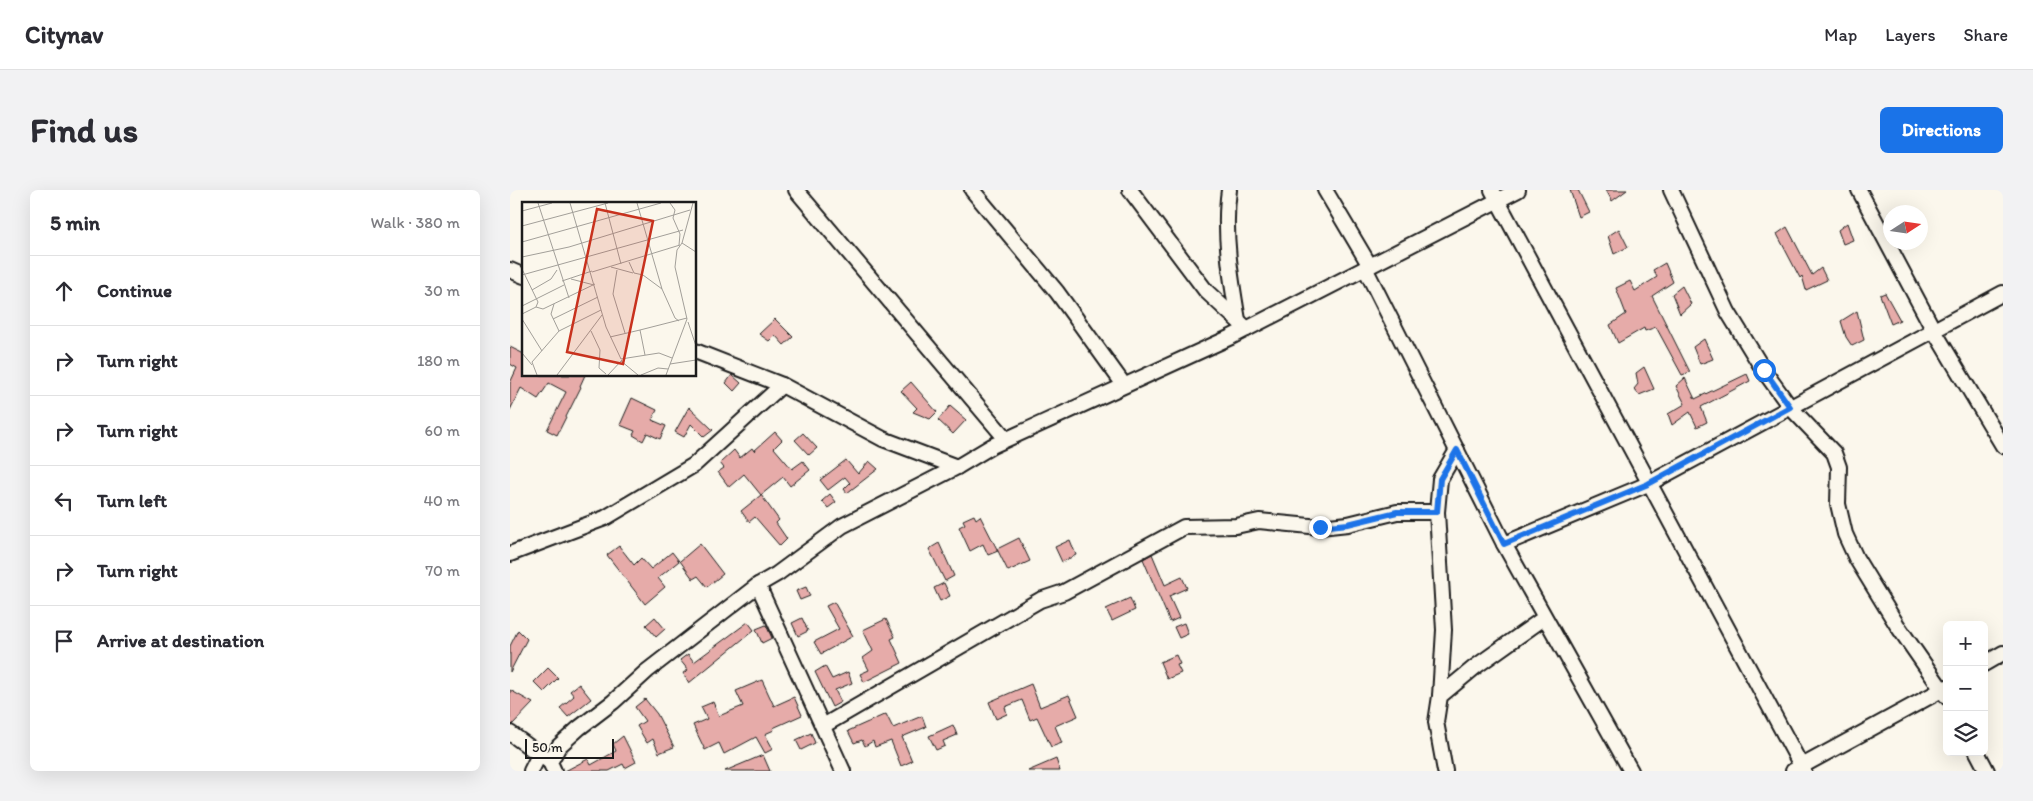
<!DOCTYPE html>
<html lang="en">
<head>
<meta charset="utf-8">
<style>
	:root { --surface:#fff; --page:#f2f2f3; --text:#2b2b33; --muted:#7c7c81; --line:#e1e1e2; --accent:#1a73e8 }
	body { margin:0; font-family:Itim,sans-serif; background:var(--page); color:var(--text) }
	.controls { position:absolute; right:15px; bottom:15px; display:grid; overflow:hidden; border-radius:8px; box-shadow:0 5px 20px #0002 }
	.controls button { width:45px; height:45px; display:grid; place-items:center; padding:0; border:0; border-bottom:1px solid var(--line); background:var(--surface); color:var(--text); font:25px sans-serif }
	.compass { position:absolute; left:1373px; top:15px; width:45px; height:45px; border-radius:50%; background:var(--surface); box-shadow:0 5px 20px #0002; rotate:78deg }
	.scale { position:absolute; left:15px; bottom:12px; width:89px; box-sizing:border-box; padding-left:5px; border:2px solid #1c1c1c; border-top:0; font-size:14px; line-height:18px; white-space:nowrap; color:#1c1c1c; -webkit-text-stroke:4px #fbf7ec; paint-order:stroke }
	.stop { position:absolute; width:15px; height:15px; margin:-11px; border:4px solid #1a73e8; border-radius:50%; background:#fff }
	.stop.end { background:#1a73e8; border-color:#fff; box-shadow:0 1px 5px #0008 }
	.list { margin:0; padding:0; list-style:none }
	h2 { display:flex; justify-content:space-between; align-items:center; height:65px; margin:0; padding:0 20px; font-size:21px }
	h2 small { font-size:16px; font-weight:400; color:var(--muted) }
	.list li { display:grid; grid-template-columns:32px 1fr auto; gap:15px; align-items:center; box-sizing:border-box; height:70px; padding:0 20px; border-top:1px solid var(--line) }
	.list b { display:block; font-size:19px; white-space:nowrap }
	.list em { font-size:16px; font-style:normal; color:var(--muted) }
	.icon { flex:none; width:28px; height:28px; fill:none; stroke:currentColor; stroke-width:2; stroke-linecap:round; stroke-linejoin:round }
	.map { position:relative; flex:none; width:1493px; height:581px; overflow:hidden; border-radius:8px }
	header { display:flex; align-items:center; gap:30px; box-sizing:border-box; height:70px; padding:0 25px; background:var(--surface); border-bottom:1px solid var(--line) }
	header strong { font-size:24px }
	nav { display:flex; gap:28px; margin-inline-start:auto; font-size:18px }
	.intro { display:flex; align-items:center; justify-content:space-between; box-sizing:border-box; height:120px; padding:0 30px }
	h1 { margin:0; font-size:35px }
	.button { padding:12px 22px; border-radius:8px; background:var(--accent); color:#fff; font-size:18px; font-weight:700 }
	main { display:flex; gap:30px; padding:0 30px }
	aside { flex:1; background:var(--surface); border-radius:8px; box-shadow:0 5px 20px #0002 }
	.map>svg:first-child { display:block }
</style>
</head>
<body>
<header>
<strong>Citynav</strong>
<nav><a>Map</a><a>Layers</a><a>Share</a></nav>
</header>
<div class="intro"><h1>Find us</h1><a class="button">Directions</a></div>
<main>
<aside>
<h2>5 min<small>Walk · 380 m</small></h2>
<ul class="list">
<li><svg class="icon" aria-label="ahead" viewBox="0 0 24 24"><path d="M12 20V5M6 11l6-6 6 6"/></svg><div><b>Continue</b></div><em>30 m</em></li>
<li><svg class="icon" aria-label="right" viewBox="0 0 24 24"><path d="M7 20v-9h11M14 6l5 5-5 5"/></svg><div><b>Turn right</b></div><em>180 m</em></li>
<li><svg class="icon" aria-label="right" viewBox="0 0 24 24"><path d="M7 20v-9h11M14 6l5 5-5 5"/></svg><div><b>Turn right</b></div><em>60 m</em></li>
<li><svg class="icon" aria-label="left" viewBox="0 0 24 24"><path d="M17 20v-9H6M10 6l-5 5 5 5"/></svg><div><b>Turn left</b></div><em>40 m</em></li>
<li><svg class="icon" aria-label="right" viewBox="0 0 24 24"><path d="M7 20v-9h11M14 6l5 5-5 5"/></svg><div><b>Turn right</b></div><em>70 m</em></li>
<li><svg class="icon" aria-label="arrive" viewBox="0 0 24 24"><path d="M6 21V4h12l-3 4 3 4H6"/></svg><div><b>Arrive at destination</b></div></li>
</ul>
</aside>
<div class="map">
<svg width="1493" height="581" viewBox="0 0 1493 581">
	<rect width="100%" height="100%" fill="#fbf7ec"/>
	<filter id="ink" filterUnits="userSpaceOnUse"><feTurbulence type="fractalNoise" baseFrequency=".02" numOctaves="2"/><feDisplacementMap in="SourceGraphic" scale="10" xChannelSelector="R" yChannelSelector="G"/><feConvolveMatrix kernelMatrix="1 2 1 2 8 2 1 2 1" color-interpolation-filters="sRGB"/></filter>
	<g filter="url(#ink)">
		<!-- building -->
		<g fill="#e6aba9" stroke="#1c1c1c">
			<path d="M1060,0H1068L1079,22L1069,27Z"/>
			<path d="M1096,0H1117L1102,11Z"/>
			<path d="M1337,33L1343,50L1333,54L1328,40Z"/>
			<path d="M1277,37L1302,85L1311,78L1317,90L1296,100L1292,86L1290,88L1267,44Z"/>
			<path d="M1109,39L1118,57L1104,64L1098,46Z"/>
			<path d="M1155,73L1163,92L1142,106L1180,182L1172,185L1146,137L1135,141L1134,138L1108,153L1100,135L1116,124L1106,98L1120,91L1125,101L1147,87L1143,80Z"/>
			<path d="M1172,96L1181,114L1170,124L1162,104Z"/>
			<path d="M1375,103L1390,130L1381,134L1370,105Z"/>
			<path d="M1347,121L1354,150L1342,156L1336,147L1331,131Z"/>
			<path d="M265,129L283,147L274,155L265,145L259,151L249,144Z"/>
			<path d="M1194,149L1203,169L1190,174L1183,157Z"/>
			<path d="M0,157L14,164V185H75L70,196L71,197L47,245L37,240L56,202L39,193L28,209L11,198L0,220V193L7,178L0,174Z"/>
			<path d="M1134,177L1144,199L1129,205L1124,199L1128,194L1126,183Z"/>
			<path d="M1237,184L1240,191L1191,217L1197,232L1187,237L1180,222L1162,235L1158,224L1175,214L1166,196L1175,188L1185,209Z"/>
			<path d="M222,185L231,193L224,201L216,193Z"/>
			<path d="M401,192L427,222L420,229L403,222L407,218L391,201Z"/>
			<path d="M122,208L147,220L142,230L156,236L150,249L137,243L133,251L123,245L125,241L110,235Z"/>
			<path d="M440,216L456,230L443,244L428,230Z"/>
			<path d="M179,217L203,240L194,247L181,234L174,247L165,242Z"/>
			<path d="M265,242L272,250L264,258L282,279L293,271L300,280L280,296L273,287L251,305L234,284L219,297L208,282L214,278L210,273L224,260L230,268L242,258L244,261Z"/>
			<path d="M293,243L307,258L299,265L285,250Z"/>
			<path d="M336,270L348,284L359,271L368,279L337,303L334,299L340,293L335,287L318,300L310,290Z"/>
			<path d="M320,304L326,312L318,318L312,311Z"/>
			<path d="M251,305L269,330L266,333L277,349L270,356L245,327L239,332L231,321Z"/>
			<path d="M464,325L466,329L470,326L488,361L478,365L473,354L460,361L449,337L455,334L453,330Z"/>
			<path d="M509,348L520,371L498,381L487,359Z"/>
			<path d="M560,350L566,365L552,372L545,357Z"/>
			<path d="M429,353L444,386L435,391L419,359Z"/>
			<path d="M190,354L213,384L197,397L188,386L183,389L170,371Z"/>
			<path d="M109,356L124,375L131,368L141,379L162,362L169,371L148,388L155,397L135,414L97,365Z"/>
			<path d="M642,364L655,395L672,387L677,398L659,406L669,428L660,432L633,369Z"/>
			<path d="M434,393L440,406L430,411L424,398Z"/>
			<path d="M296,397L300,406L290,410L286,401Z"/>
			<path d="M620,408L625,420L602,431L596,419Z"/>
			<path d="M324,412L343,446L311,464L304,452L329,439L316,416Z"/>
			<path d="M145,427L155,439L146,447L136,435Z"/>
			<path d="M292,428L298,441L288,446L282,433Z"/>
			<path d="M376,429L385,447L381,449L392,473L354,492L350,484L359,480L353,468L363,461L353,440Z"/>
			<path d="M238,432L244,440L179,493L173,483L178,480L170,470L178,464L184,472Z"/>
			<path d="M674,433L678,444L669,448L664,437Z"/>
			<path d="M256,435L262,448L252,453L246,439Z"/>
			<path d="M8,440L17,449L0,482V456Z"/>
			<path d="M666,465L670,474L667,475L671,483L657,489L650,472Z"/>
			<path d="M315,476L322,489L338,482L342,493L325,500L331,512L322,517L305,482Z"/>
			<path d="M38,478L48,488L34,502L24,492Z"/>
			<path d="M252,490L264,516L284,507L292,525L263,538L264,540L255,544L263,559L255,563L246,547L214,564L209,553L195,560L183,535L197,529L191,517L203,512L209,526L233,516L226,501Z"/>
			<path d="M69,494L81,509L58,527L50,518L64,506L60,501Z"/>
			<path d="M521,494L530,517L559,505L568,526L545,536L552,553L541,557L527,527L520,530L512,510L495,517L497,524L486,529L479,512Z"/>
			<path d="M0,500L23,513L2,535L0,534Z"/>
			<path d="M135,509L147,524L164,557L149,563L143,549L137,553L127,536L135,531L125,517Z"/>
			<path d="M376,524L383,538L412,526L416,537L392,547L402,571L391,576L381,551L365,557L363,551L355,556L352,550L344,553L338,541Z"/>
			<path d="M443,535L447,545L433,551L435,556L426,560L419,546Z"/>
			<path d="M301,543L305,553L291,560L286,550Z"/>
			<path d="M113,546L126,572L115,578L113,574L99,581H55L78,569L81,575L106,561L103,554Z"/>
			<path d="M253,565L260,581H215Z"/>
			<path d="M546,569L550,581H518Z"/>
		</g>
		<g fill="none" stroke-linecap="round" stroke-linejoin="round">
			<!-- minor casing -->
			<g stroke="#1c1c1c" stroke-width="18">
				<g id="minor">
					<path d="M286,0L496,249"/>
					<path d="M462,0L547,102L614,195"/>
					<path d="M620,0L696,101L737,139"/>
					<path d="M719,0C713,42 721,89 728,130"/>
					<path d="M815,0L860,76"/>
					<path d="M982,0L1294,581"/>
					<path d="M1161,0L1218,122L1254,181L1280,217L1324,263L1329,277L1328,314L1335,344L1346,368L1387,435L1437,507"/>
					<path d="M1349,0L1423,139L1493,256"/>
					<path d="M855,78L994,354L1121,581"/>
					<path d="M0,80L14,86"/>
					<path d="M185,161L272,195L373,249L447,277"/>
					<path d="M994,354L1138,294L1493,103"/>
					<path d="M0,364L95,328L184,275L272,195"/>
					<path d="M248,395L333,581"/>
					<path d="M1474,474L1493,463"/>
					<path d="M930,506L934,440L927,322L930,289L947,260"/>
					<path d="M313,536L530,410L554,402L674,337L726,336L749,331L810,337L838,334L887,322H927"/>
					<path d="M0,543L40,572"/>
					<path d="M1467,562L1477,581"/>
					<path d="M21,581L30,563"/>
					<path d="M44,581L40,572L49,556L69,538L103,512L137,481L248,395L267,384L332,336L447,277L482,256L721,147L1008,0"/>
					<path d="M935,581L926,532L930,506L965,477L1034,428"/>
					<path d="M1283,581L1437,497"/>
				</g>
			</g>
			<!-- minor -->
			<use href="#minor" stroke="#fbf7ec" stroke-width="14"/>
		</g>
	</g>
	<g fill="none" stroke-linecap="round" stroke-linejoin="round" filter="url(#ink)">
		<!-- route -->
		<path stroke="#1a73e8" stroke-width="6" d="M810,337L838,334L887,322H927L930,289L947,260L994,354L1138,294L1280,217L1254,180"/>
	</g>
	<!-- overview -->
	<g transform="translate(12 12)">
		<rect width="174" height="174" fill="#fbf7ec"/>
		<path fill="none" stroke="#a29f99" stroke-width="1" d="M16,1L47,96M48,1L84,125L99,157L137,151L150,156M83,1L99,62M115,1L140,87L153,116L157,119M148,1L153,8L151,16L158,32L157,43M0,9L30,1M0,24L86,1M0,40L139,1M160,41L174,50M0,55L47,45L168,8M107,60L112,71L121,73L140,87M89,65L111,71M0,67L16,100L14,105L0,112M95,68L91,92L103,131M70,70L158,43M0,73L161,28M49,77L72,83M40,79L70,69M10,88L29,77L35,68M32,102L29,112L37,129L79,108M0,104L42,83M14,105L21,107L73,82M0,117L20,149M31,117L76,95M166,120L174,144M118,128L165,116M69,129L78,148L77,166L84,172M88,135L118,128L123,153M0,151L10,163M99,159L116,173M148,162L174,158M15,173L10,160L37,129M35,173L80,113M86,173L100,158M119,173L136,166L146,167M144,173L165,117L153,65L155,48L160,41L171,1"/>
		<path fill="#c8321e" fill-opacity="0.15" stroke="#c8321e" stroke-width="2.5" d="M75,7L131,19L101,162L45,150Z"/>
		<rect width="174" height="174" fill="none" stroke="#1c1c1c" stroke-width="2.5"/>
	</g>
</svg>
<div class="controls">
<button>+</button>
<button>−</button>
<button><svg class="icon" aria-label="layers" viewBox="0 0 24 24"><path d="M12 4l9 5-9 5-9-5zM3 14l9 5 9-5"/></svg></button>
</div>
<svg class="compass" viewBox="-18 -18 36 36"><path d="M0-13l5 13h-10z" fill="#e53935"/><path d="M0 13l5-13h-10z" fill="#7c7c81"/></svg>
<div class="scale">50 m</div>
<div class="stop" style="left:1254px;top:180px"></div>
<div class="stop end" style="left:810px;top:337px"></div>
</div>
</main>
</body>
</html>
